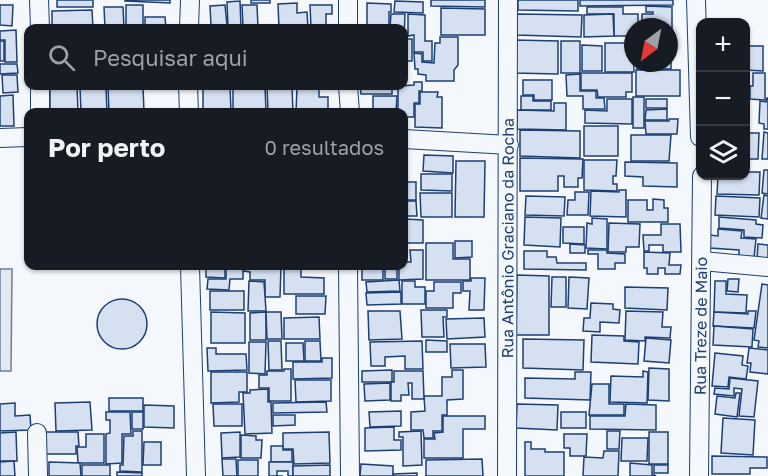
<!DOCTYPE html>
<html lang="pt">
<head>
<meta charset="utf-8">
<style>
	:root { --surface:#171b24; --page:#242831; --text:#f1f3f6; --muted:#9ea1a6; --line:#363941 }
	body { margin:0; font-family:"Golos Text",sans-serif; background:var(--page); color:var(--text) }
	.controls { position:absolute; right:18px; top:18px; display:grid; overflow:hidden; border-radius:12px; box-shadow:0 2px 4px #0004 }
	.controls button { width:54px; height:54px; display:grid; place-items:center; padding:0; border:0; border-bottom:2px solid var(--line); background:var(--surface); color:var(--text); font:30px sans-serif }
	.compass { position:absolute; left:624px; top:18px; width:54px; height:54px; border-radius:50%; background:var(--surface); box-shadow:0 2px 4px #0004; rotate:212deg }
	.list { margin:0; padding:0; list-style:none }
	h2 { display:flex; justify-content:space-between; align-items:center; height:78px; margin:0; padding:0 24px; font-size:26px }
	h2 small { font-size:20px; font-weight:400; color:var(--muted) }
	.icon { flex:none; width:33px; height:33px; fill:none; stroke:currentColor; stroke-width:2; stroke-linecap:round; stroke-linejoin:round }
	.map { position:relative; flex:none; width:768px; height:476px; overflow:hidden }
	.search { position:absolute; background:var(--surface); box-shadow:0 2px 4px #0004; left:24px; top:24px; width:384px; height:66px; display:flex; align-items:center; gap:15px; box-sizing:border-box; padding:0 21px; border-radius:12px; color:var(--muted); font-size:22px }
	.panel { position:absolute; background:var(--surface); box-shadow:0 2px 4px #0004; left:24px; top:108px; width:384px; height:162px; border-radius:12px }
	.map>svg:first-child { display:block }
</style>
</head>
<body>
<div class="map">
<svg width="768" height="476" viewBox="0 0 768 476">
	<rect width="100%" height="100%" fill="#f4f7fb"/>
	<!-- green -->
	<path fill="#e3e9f0" stroke="#687fa3" stroke-width="1.5" d="M0,269H12L11,371H0Z"/>
	<!-- building -->
	<g fill="#d5e0f0" stroke="#1d3f73" stroke-width="1.5">
		<rect x="57" y="0" width="36" height="7"/>
		<path d="M125,0H170V3L125,1Z"/>
		<rect x="251" y="0" width="19" height="3"/>
		<path d="M431,0H485V7L431,6Z"/>
		<path d="M518,0H578V11L518,10Z"/>
		<path d="M580,0H673V5L580,6Z"/>
		<path d="M240,1L241,28H228L227,2Z"/>
		<path d="M395,1L423,2V13L394,12Z"/>
		<path d="M297,3V13L307,12L308,28H279L278,4Z"/>
		<path d="M367,3L391,4V12H389V28H367Z"/>
		<path d="M0,5H13L12,26L0,25Z"/>
		<rect x="126" y="5" width="17" height="23"/>
		<path d="M225,5L227,25H211L210,6Z"/>
		<path d="M242,5H257L258,28H243Z"/>
		<path d="M310,5H332V14H326V28H311Z"/>
		<path d="M646,6L672,7V39H669V27H642V14H653V12H646Z"/>
		<path d="M104,7H123L124,28H105Z"/>
		<path d="M587,7H623V14H638V27H633V36H614V14H587Z"/>
		<path d="M441,8L485,9V35H441Z"/>
		<path d="M92,10L93,28H52V11Z"/>
		<path d="M391,14H405L404,37V28H390Z"/>
		<path d="M408,14L425,15V41H432V61H423V52H414V35L408,36Z"/>
		<path d="M516,14L582,15L581,37L516,35Z"/>
		<path d="M613,14L614,36L584,37V15Z"/>
		<path d="M145,17H165L166,28H145Z"/>
		<path d="M16,30L17,62H5V40H0V31Z"/>
		<path d="M440,37H458V65L454,70V81H426V75L418,74V69H415L414,53L422,54V62L434,63L435,43H440Z"/>
		<rect x="404" y="39" width="8" height="22"/>
		<path d="M514,40L558,41V74L513,73Z"/>
		<rect x="0" y="41" width="4" height="20"/>
		<rect x="561" y="41" width="19" height="32"/>
		<path d="M669,41H671V69H637V63H669Z"/>
		<path d="M605,43H633L634,72H605Z"/>
		<path d="M582,45L602,46V71H582Z"/>
		<path d="M746,46H763V71L746,70Z"/>
		<path d="M0,64H17L18,73L0,74Z"/>
		<rect x="636" y="70" width="44" height="26"/>
		<path d="M581,73H632V92H626V97H598L597,90H581Z"/>
		<path d="M753,73H765V100L750,99V86H753Z"/>
		<path d="M580,74V91H596V98H604L605,109H583V96H567L566,75Z"/>
		<path d="M2,75H17L18,92L3,93Z"/>
		<path d="M523,80H552V100H534V95H523Z"/>
		<path d="M414,82H422V91H419V103H414V117H404V112H398V86L414,85Z"/>
		<path d="M50,86H77L78,112H50Z"/>
		<path d="M108,86H143L144,112H109Z"/>
		<path d="M203,86H230L231,112H203Z"/>
		<path d="M233,86H265L266,112H233Z"/>
		<path d="M267,86H292L293,112H268Z"/>
		<path d="M297,86H319V97H328V112H296Z"/>
		<path d="M360,86H392V94H361Z"/>
		<path d="M80,88H106L107,112H81Z"/>
		<path d="M420,92H438L437,97H442V128L415,127V104H420Z"/>
		<path d="M13,95L14,126H0V96Z"/>
		<path d="M373,96H397L396,112H373Z"/>
		<path d="M521,96H533V101H551V110H521Z"/>
		<rect x="633" y="97" width="11" height="31"/>
		<path d="M767,98H768V129H764V124L759,123L760,101L766,102Z"/>
		<path d="M607,99H632V124L585,123V110L607,111Z"/>
		<rect x="646" y="99" width="21" height="9"/>
		<path d="M554,103H566V130L517,129V110L554,111Z"/>
		<path d="M667,109V120H645L646,110Z"/>
		<path d="M669,119H678L677,134H646L645,121H669Z"/>
		<rect x="584" y="126" width="34" height="30"/>
		<path d="M520,130L580,131V158L520,156Z"/>
		<path d="M764,132L768,133V159H762Z"/>
		<path d="M746,133H759L758,159H746Z"/>
		<path d="M631,135H671L669,161H631Z"/>
		<path d="M424,155L453,156V173L423,171Z"/>
		<path d="M520,158L583,159L582,178H578V187H564V176H558V191H520Z"/>
		<path d="M584,160H617L616,176H613V184H617V191L584,190Z"/>
		<path d="M456,161H485L484,217H455Z"/>
		<path d="M625,162L677,163V187L643,186V177L625,176Z"/>
		<path d="M746,163H747V172H760L759,195L717,194L718,176H746Z"/>
		<path d="M764,170H768V194L762,193Z"/>
		<path d="M421,174H452V191L421,190Z"/>
		<rect x="404" y="182" width="12" height="18"/>
		<path d="M619,190H626V217L590,216L591,191L619,192Z"/>
		<path d="M575,192H589L588,215H567L568,200H575Z"/>
		<path d="M420,193H452V217H421Z"/>
		<path d="M764,195L768,196V219L761,218Z"/>
		<path d="M526,196L565,197L564,216L525,215Z"/>
		<path d="M716,196L760,198L759,217L715,215Z"/>
		<path d="M653,199L664,200V208H668V222H628V200H647V210H653Z"/>
		<path d="M404,201H416L417,216H404Z"/>
		<path d="M525,217L561,218L560,247L524,245Z"/>
		<path d="M719,217L756,220V224L763,225L762,238L744,237V230L719,228Z"/>
		<path d="M592,218L607,219V249L586,248L587,223L592,224Z"/>
		<path d="M404,219L423,220V243H404Z"/>
		<path d="M609,223L640,224L639,247H626V252H608Z"/>
		<path d="M661,224H680L681,252H663V245H649V251H644L643,235H661Z"/>
		<path d="M563,227H584V244L563,243Z"/>
		<path d="M718,229L742,231L741,238L756,239L754,258L739,257V250L710,248V235L718,236Z"/>
		<path d="M455,241H472V257L455,258Z"/>
		<path d="M426,243H453V259H470V280H426Z"/>
		<path d="M570,244L585,245V253H570Z"/>
		<path d="M758,244L768,245V260L757,259Z"/>
		<path d="M410,250H423V279L399,280V266H404V262H411Z"/>
		<path d="M588,250H607V253L625,254V263H615V269H598V254H588Z"/>
		<path d="M524,251H547V257H556L557,263H586V270L524,269Z"/>
		<path d="M644,252L670,253L669,265H681L680,274H665V268H658V274H647V268H644Z"/>
		<path d="M206,266H225V278L206,277Z"/>
		<path d="M226,266H243V279H230L229,290L207,289L208,279H226Z"/>
		<path d="M244,266H281L280,297H265V280H250V272L244,271Z"/>
		<rect x="362" y="266" width="21" height="14"/>
		<rect x="385" y="266" width="12" height="13"/>
		<path d="M284,268H301V277L324,278V294H284Z"/>
		<path d="M517,275L549,276V335H516Z"/>
		<path d="M552,277H566V307H551Z"/>
		<path d="M569,277L589,278L587,309L568,308Z"/>
		<path d="M471,278H485L484,310H469L470,291H463V281H471Z"/>
		<path d="M728,279H739L738,292L727,291Z"/>
		<path d="M399,280L400,291L367,292L366,282Z"/>
		<path d="M249,281L264,282L266,311H248Z"/>
		<path d="M402,281H415V287H425V304H402Z"/>
		<path d="M715,281H726V294L747,295L746,313L714,312Z"/>
		<path d="M434,282H461V293H453V308H426V291H434Z"/>
		<path d="M762,284L768,285V348L758,347L759,341L754,340Z"/>
		<path d="M625,287L668,288L667,310L625,308Z"/>
		<rect x="210" y="291" width="34" height="19"/>
		<path d="M401,292V304L367,305L366,293Z"/>
		<path d="M296,296H326L325,314H296Z"/>
		<circle cx="122" cy="324" r="25"/>
		<path d="M591,303L613,304V309L620,310L619,323L600,322V332L583,331L584,318H590Z"/>
		<path d="M421,310H447V317H443L444,337H422Z"/>
		<path d="M368,311H400L402,339L369,340Z"/>
		<path d="M626,311L663,312L662,327H671L670,338L645,337V341L625,340Z"/>
		<path d="M748,311H756L754,328L713,326L714,312L748,314Z"/>
		<path d="M211,312L245,313V343H211Z"/>
		<path d="M266,312V340H250V313Z"/>
		<path d="M266,312H281L282,339H267Z"/>
		<path d="M319,317L320,339H284V318Z"/>
		<path d="M484,318L485,337L447,339L446,319Z"/>
		<path d="M714,326L753,329L752,347L713,345Z"/>
		<path d="M592,335L624,336V341L639,342L638,364L591,362Z"/>
		<path d="M646,338L671,340L669,363L644,361Z"/>
		<path d="M523,339L584,340L583,370L523,368Z"/>
		<path d="M426,340L447,341V352H426Z"/>
		<path d="M268,341H281L282,370H269Z"/>
		<path d="M305,341H320L321,361H305Z"/>
		<path d="M422,341L423,369H405V356L385,357V366H371L370,342Z"/>
		<path d="M249,342H266L265,374L249,373Z"/>
		<path d="M286,343H303L304,361H286Z"/>
		<path d="M450,344H485L486,367L451,368Z"/>
		<path d="M207,348H216V354H246L247,370L208,371Z"/>
		<path d="M749,348L768,350V374L750,372L751,363H747Z"/>
		<path d="M715,353L743,356L742,365L748,366L746,379L729,377L728,387L712,386Z"/>
		<path d="M322,358H332V378L293,379V362H322Z"/>
		<path d="M649,368L669,369V401L648,400Z"/>
		<path d="M284,369H291V401H269V388H259V375H267V371H284Z"/>
		<path d="M392,370V382H362V371Z"/>
		<path d="M452,370H463V399L447,400V415H442V431H433V438H424L423,430H411V412L425,411L424,396H442V377H452Z"/>
		<path d="M394,371H423L424,399H412V383H408L409,395H401V401H391V382H394Z"/>
		<path d="M643,371L648,372L647,403L610,402L611,376L643,377Z"/>
		<path d="M211,372H247V392H239V402L211,403Z"/>
		<path d="M575,372H591L590,400L525,398V378L575,379Z"/>
		<path d="M730,378L758,381L754,417L739,416L742,389L734,388V396L714,394L715,388L729,389Z"/>
		<path d="M295,380H331V401L296,402Z"/>
		<path d="M390,383V400L365,401L364,384Z"/>
		<path d="M592,384H609V404H624V415H589Z"/>
		<path d="M268,389V402H271L272,433L245,434L243,393H250V390Z"/>
		<path d="M736,393H740L737,417L715,414L717,396L735,398Z"/>
		<rect x="109" y="398" width="34" height="13"/>
		<path d="M90,402L92,430L56,431L55,403Z"/>
		<path d="M326,402L327,412L273,413V403Z"/>
		<path d="M15,403V416L30,415L31,430L0,431V404Z"/>
		<path d="M213,404H242V426H214Z"/>
		<path d="M517,404L558,405L557,430L516,428Z"/>
		<path d="M626,404L656,405V430L590,429V416H625Z"/>
		<path d="M144,405L174,406V428L144,427Z"/>
		<path d="M401,411V426L370,427L369,412Z"/>
		<path d="M106,412H130L131,434H122V463L106,464V434L110,433V420H106Z"/>
		<rect x="132" y="412" width="11" height="17"/>
		<rect x="561" y="412" width="25" height="16"/>
		<path d="M273,415H295V425L273,426Z"/>
		<path d="M443,416H485V429H463V458H424V439H435L434,433L443,432Z"/>
		<path d="M723,418L755,420L753,455L721,453Z"/>
		<path d="M394,427V440H401V450L365,451V428Z"/>
		<path d="M133,431H142V472L120,471V465H123L124,436H133Z"/>
		<path d="M421,431L422,465L403,466V437H399V432Z"/>
		<path d="M607,431H620L619,449H607Z"/>
		<path d="M16,432L17,461H0V433Z"/>
		<path d="M44,432H78L79,446H76V454H44Z"/>
		<path d="M240,432V457L222,458L221,433Z"/>
		<path d="M329,432L330,463L294,464L293,449H283V433Z"/>
		<rect x="649" y="432" width="19" height="32"/>
		<path d="M86,434H104V463H78L77,447H86Z"/>
		<path d="M564,434H587L586,456H570V448H564Z"/>
		<path d="M241,435L256,436V440H262L261,458H241Z"/>
		<path d="M622,438H648L647,461H621Z"/>
		<path d="M144,442H161V465H143Z"/>
		<path d="M525,442H531V449H545V452H564V476H525Z"/>
		<path d="M271,446H283V450H292V462H271Z"/>
		<path d="M604,451H619L618,476H583L584,457L603,458Z"/>
		<path d="M712,456L767,457V468H750V474H712Z"/>
		<path d="M222,459H236L237,476H223Z"/>
		<path d="M482,459L483,476H426V460Z"/>
		<rect x="238" y="460" width="20" height="16"/>
		<path d="M14,461L15,476H0V462Z"/>
		<path d="M49,462L80,463L81,476H49Z"/>
		<path d="M269,462H293V476H288V471H277V476H283H269Z"/>
		<path d="M630,463L652,465V474L656,476H630Z"/>
		<path d="M361,464L393,466V476H360Z"/>
		<rect x="82" y="465" width="28" height="11"/>
		<path d="M330,465V476H293V466Z"/>
		<rect x="654" y="465" width="14" height="8"/>
		<path d="M117,472L142,473V476H117Z"/>
		<path d="M417,473V476H393V474Z"/>
	</g>
	<g fill="none" stroke-linecap="round" stroke-linejoin="round">
		<!-- street casing -->
		<g stroke="#1d3f73" stroke-width="20">
			<g id="street">
				<path d="M39,0L40,28"/>
				<path d="M696,0L700,137"/>
				<path d="M189,28L190,0"/>
				<path d="M348,28V0"/>
				<path d="M40,86V112"/>
				<path d="M188,86L189,112"/>
				<path d="M348,86L350,112"/>
				<path d="M0,138L28,137"/>
				<path d="M404,139L509,145"/>
				<path d="M702,261L768,267"/>
				<path d="M190,266L196,476"/>
				<path d="M348,266L350,476"/>
				<path d="M37,433L38,476"/>
				<path id="s1" d="M507,476L508,0"/>
				<path id="s2" d="M699,476L702,176"/>
			</g>
		</g>
		<!-- street -->
		<use href="#street" stroke="#f4f7fb" stroke-width="18"/>
	</g>
	<g text-anchor="middle" dominant-baseline="central" stroke-width="4.5" stroke-linejoin="round" paint-order="stroke">
		<!-- street labels -->
		<g font-size="16" fill="#1d3f73" stroke="#f4f7fb">
			<text stroke="none"><textPath href="#s1" startOffset="238">Rua Antônio Graciano da Rocha</textPath></text>
			<text stroke="none"><textPath href="#s2" startOffset="150">Rua Treze de Maio</textPath></text>
		</g>
	</g>
</svg>
<div class="controls">
<button>+</button>
<button>−</button>
<button><svg class="icon" aria-label="layers" viewBox="0 0 24 24"><path d="M12 4l9 5-9 5-9-5zM3 14l9 5 9-5"/></svg></button>
</div>
<svg class="compass" viewBox="-18 -18 36 36"><path d="M0-13l5 13h-10z" fill="#e53935"/><path d="M0 13l5-13h-10z" fill="#9ea1a6"/></svg>
<div class="search"><svg class="icon" aria-label="search" viewBox="0 0 24 24"><circle cx="10" cy="10" r="6"/><path d="M15 15l6 6"/></svg>Pesquisar aqui</div>
<section class="panel">
<h2>Por perto<small>0 resultados</small></h2>
<ul class="list">
</ul>
</section>
</div>
</body>
</html>
